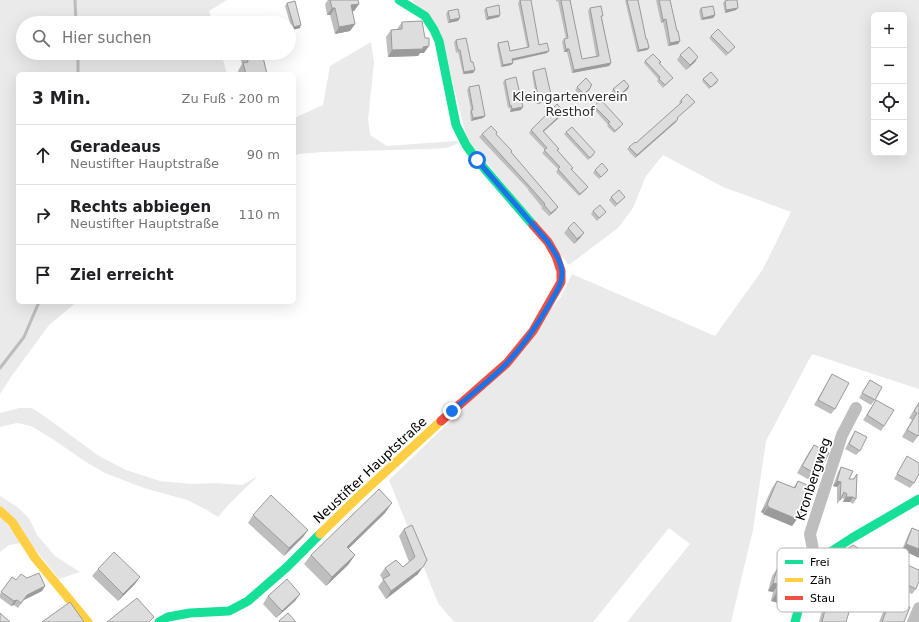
<!DOCTYPE html>
<html lang="de">
<head>
<meta charset="utf-8">
<style>
	:root { --surface:#fff; --page:#f6f6f6; --text:#202124; --muted:#757577; --line:#e0e0e0 }
	body { margin:0; font-family:"DejaVu Sans",sans-serif; background:var(--page); color:var(--text) }
	.controls { position:absolute; right:12px; top:12px; display:grid; overflow:hidden; border-radius:6px; box-shadow:0 4px 16px #0002 }
	.controls button { width:36px; height:36px; display:grid; place-items:center; padding:0; border:0; border-bottom:1px solid var(--line); background:var(--surface); color:var(--text); font:20px sans-serif }
	.stop { position:absolute; width:12px; height:12px; margin:-9px; border:3px solid #1a73e8; border-radius:50%; background:#fff }
	.stop.end { background:#1a73e8; border-color:#fff; box-shadow:0 1px 4px #0008 }
	.list { margin:0; padding:0; list-style:none }
	h2 { display:flex; justify-content:space-between; align-items:center; height:52px; margin:0; padding:0 16px; font-size:17px }
	h2 small { font-size:13px; font-weight:400; color:var(--muted) }
	.list li { display:grid; grid-template-columns:26px 1fr auto; gap:12px; align-items:center; box-sizing:border-box; height:60px; padding:0 16px; border-top:1px solid var(--line) }
	.list b { display:block; font-size:15px; white-space:nowrap }
	.list p { margin:0; font-size:13px; white-space:nowrap; color:var(--muted) }
	.list em { font-size:13px; font-style:normal; color:var(--muted) }
	.icon { flex:none; width:22px; height:22px; fill:none; stroke:currentColor; stroke-width:2; stroke-linecap:round; stroke-linejoin:round }
	.map { position:relative; flex:none; width:919px; height:622px; overflow:hidden }
	.search { position:absolute; background:var(--surface); box-shadow:0 4px 16px #0002; left:16px; top:16px; width:280px; height:44px; display:flex; align-items:center; gap:10px; box-sizing:border-box; padding:0 14px; border-radius:22px; color:var(--muted); font-size:15px }
	.panel { position:absolute; background:var(--surface); box-shadow:0 4px 16px #0002; left:16px; top:72px; width:280px; height:232px; border-radius:6px }
	.map>svg:first-child { display:block }
</style>
</head>
<body>
<div class="map">
<svg width="919" height="622" viewBox="0 0 919 622">
	<rect width="100%" height="100%" fill="#fff"/>
	<!-- green -->
	<g fill="#eaeaea" fill-rule="evenodd">
		<path d="M0,0H227L209,11L213,23H23V53H221L227,74H18V302H77L49,325L11,377L0,394Z"/>
		<path d="M413,0H919V389L812,354L766,441L753,530L731,622H627L690,544L669,528L593,622H454L438,603L389,480L463,409L561,297L572,274L715,336L763,269L791,212L723,187L663,155L646,176L633,208L618,228L569,265L467,139L449,68ZM874,15H904V153H874Z"/>
		<path d="M371,42L374,63L368,119L370,135L387,146L456,141L459,143L447,148L428,149L323,152L298,154L294,157V118L323,105L330,66Z"/>
		<path d="M19,408H32L47,418L99,456L126,470L160,481L192,484L215,483L242,485L258,476L230,503L218,517L205,509L187,500L144,488L105,473L86,462L51,438L31,426L17,423L0,427V413Z"/>
		<path d="M0,496L16,506L29,518L37,535L55,556L80,572L59,579L0,506Z"/>
		<path d="M0,515L22,543L9,545L0,552Z"/>
	</g>
	<g fill="none" stroke-linecap="round" stroke-linejoin="round">
		<!-- stream -->
		<g stroke="#bcbcbc" stroke-width="3">
			<path d="M75,0L76,23"/>
			<path d="M78,53V74"/>
			<path d="M0,368L24,337L39,302"/>
		</g>
		<!-- street -->
		<g stroke="#bebebe" stroke-width="12">
			<path d="M818,560L813,550L810,534L842,435L856,408"/>
			<path d="M913,622L919,608"/>
		</g>
		<!-- fast -->
		<g stroke="#16e098" stroke-width="9">
			<path d="M399,0L425,16L434,30L439,41L456,125L466,145L477,160L533,225"/>
			<path d="M159,622L168,617L190,613L229,611L248,601L287,567L320,534"/>
			<path d="M795,622L803,593L818,560L852,538L919,499"/>
		</g>
		<!-- slow -->
		<g stroke="#ffcf43" stroke-width="9">
			<path d="M0,511L12,522L35,558L88,622"/>
			<path d="M320,534L358,497L441,421"/>
		</g>
		<!-- jam -->
		<path stroke="#f24e42" stroke-width="9" d="M441,421L507,363L533,331L561,282V271L556,256L548,242L533,225"/>
	</g>
	<!-- wall -->
	<g fill="#bebebe">
		<path d="M328,0H358L359,4L354,11H352L355,24L350,31L335,34L330,15H327L325,4Z"/>
		<path d="M520,0L539,45L547,53L513,61V63L511,65L501,67L497,46L498,43L510,51L527,47L518,3Z"/>
		<path d="M556,0H570L582,59L596,56L588,11L590,8L602,18L611,63L609,66L572,73L567,52H564L562,42L564,39H566L558,1L556,2Z"/>
		<path d="M625,0H638L646,39L649,48L647,50L637,52Z"/>
		<path d="M656,0H670L677,31L680,41L678,44L668,46L663,22L661,23Z"/>
		<path d="M725,1L736,10L725,13L723,3Z"/>
		<path d="M287,3L300,28L292,30L285,6Z"/>
		<path d="M486,8L500,15L499,17L486,20L484,10Z"/>
		<path d="M701,8L715,15L713,18L701,20L699,11Z"/>
		<path d="M448,11L458,21L448,23L446,14Z"/>
		<path d="M402,22L424,53H420L418,56L388,57L386,37L391,30L397,29Z"/>
		<path d="M711,36L735,47L726,56L709,38Z"/>
		<path d="M456,40L471,62L475,70L473,73L463,74L458,52L456,53L454,42Z"/>
		<path d="M233,53H262L267,74H239L238,71L242,64L239,53L234,55Z"/>
		<path d="M680,55L695,62L686,70L677,60Z"/>
		<path d="M645,61L661,62L660,64L671,80L663,88L657,81L658,79L644,63Z"/>
		<path d="M533,71L552,99L550,101L537,104L532,73Z"/>
		<path d="M703,79L718,80L717,83L709,89L702,81Z"/>
		<path d="M505,80L521,110L510,112V108H508L503,82Z"/>
		<path d="M629,86L628,89L617,98L612,92L613,89Z"/>
		<path d="M469,87L485,116L483,118L471,121L470,113L471,110L467,90Z"/>
		<path d="M577,87H591L590,90L582,97L575,90Z"/>
		<path d="M681,100L695,102L693,104L677,118L678,119L676,122L635,158L627,149L629,147L636,143L680,104L679,102Z"/>
		<path d="M594,106L621,127L614,133L607,126L608,125L593,108Z"/>
		<path d="M564,112L562,115L543,132L559,149L557,151L571,169L588,187L586,190L579,196L556,172L558,169L542,153L545,150L529,133L531,130Z"/>
		<path d="M566,132L594,155L588,160L564,134Z"/>
		<path d="M482,134H496L511,152L556,210L549,216L541,208L542,207L528,190V189L479,137Z"/>
		<path d="M595,170H608L607,172L599,179L593,173Z"/>
		<path d="M611,197H625L615,207L609,200Z"/>
		<path d="M593,211L604,214L597,221L591,214Z"/>
		<path d="M568,228L584,233L580,238L574,244L564,233Z"/>
		<path d="M832,374L835,409L831,414L814,405Z"/>
		<path d="M870,380L875,400L871,405L859,398Z"/>
		<path d="M876,400L884,426L881,431L863,420Z"/>
		<path d="M919,402V435L913,443L902,437L912,420L909,418Z"/>
		<path d="M855,431L860,451L856,455L845,449L852,436Z"/>
		<path d="M814,445L818,475L813,482L797,473L809,452Z"/>
		<path d="M907,456L914,483L910,488L894,479Z"/>
		<path d="M841,467L849,479H853L857,474L856,499L853,504L850,502H843L844,499L842,498L837,504V487L833,486L838,472Z"/>
		<path d="M777,481L793,488L798,481L801,514L800,513L797,519L792,526L763,514V513L761,512L772,488Z"/>
		<path d="M385,513L348,549L355,555L348,565L326,586L304,564L311,555Z"/>
		<path d="M253,515L308,530L303,537L284,556L248,523Z"/>
		<path d="M412,525L418,574L386,599L378,587L383,580L380,575L385,568L403,567L409,562L399,536L404,529Z"/>
		<path d="M912,528L919,531L902,550L908,535Z"/>
		<path d="M846,550L853,564L854,570L856,572L851,580L845,585L843,583L837,589L824,578L830,570L839,560Z"/>
		<path d="M898,561L916,589L912,594L887,582L895,566Z"/>
		<path d="M98,569L135,584L118,601L92,576Z"/>
		<path d="M777,569L792,597L786,605L771,601L773,592L768,591L772,576Z"/>
		<path d="M12,577L16,580L27,578L45,586L42,591L24,600L18,608L14,605L11,606L0,598V594Z"/>
		<path d="M300,594L295,601L276,618L263,604L268,596Z"/>
		<path d="M890,600L904,622H879L885,607Z"/>
		<path d="M826,606L846,622H819L821,614Z"/>
	</g>
	<!-- shaded-wall -->
	<g fill="#9b9b9b">
		<path d="M359,4L354,11L346,12L351,5Z"/>
		<path d="M332,8H335L330,15H327Z"/>
		<path d="M738,8L736,10L725,13L726,10Z"/>
		<path d="M500,15L499,17L486,20L488,17Z"/>
		<path d="M715,15L713,18L701,20L703,18Z"/>
		<path d="M460,18L458,21L448,23L450,20Z"/>
		<path d="M666,19L663,22L661,23L663,20Z"/>
		<path d="M355,24L350,31L335,34L339,27Z"/>
		<path d="M301,25L300,28L292,30L294,27Z"/>
		<path d="M680,41L678,44L668,46L670,43Z"/>
		<path d="M429,46L424,53H420L418,56L388,57L392,50Z"/>
		<path d="M649,48L647,50L637,52L639,50Z"/>
		<path d="M566,49H569L567,52H564Z"/>
		<path d="M549,51L547,53L510,61L512,59Z"/>
		<path d="M698,57L695,62L686,70L690,65Z"/>
		<path d="M513,63L511,65L501,67L503,65Z"/>
		<path d="M611,63L609,66L572,73L574,70Z"/>
		<path d="M475,70L473,73L463,74L464,72Z"/>
		<path d="M629,86L628,89L617,98Z"/>
		<path d="M552,99L550,101L537,104L539,101Z"/>
		<path d="M523,107L521,110L510,112L512,109Z"/>
		<path d="M564,112L562,115L541,134L543,131Z"/>
		<path d="M485,116L483,118L471,121L473,118Z"/>
		<path d="M678,119L676,122L635,158L637,155Z"/>
		<path d="M558,207L556,210L549,216L551,213Z"/>
		<path d="M584,233L580,238L574,244L577,239Z"/>
		<path d="M837,481L841,482L837,487L833,486Z"/>
		<path d="M846,497H853L850,502H843Z"/>
		<path d="M392,503L385,513L340,557L347,547Z"/>
		<path d="M767,505H768L763,513L761,512Z"/>
		<path d="M803,505L806,506L801,514L798,512Z"/>
		<path d="M768,507L797,519L792,526L763,514Z"/>
		<path d="M308,530L303,537L284,556L289,548Z"/>
		<path d="M906,544L919,549V558L902,550Z"/>
		<path d="M355,555L348,565L326,586L332,577Z"/>
		<path d="M423,567L418,574L386,599L391,591Z"/>
		<path d="M856,572L851,580L845,585L850,578Z"/>
		<path d="M848,576L843,583L837,589L842,582Z"/>
		<path d="M140,577L135,584L118,601L123,594Z"/>
		<path d="M773,583L779,584L773,592L768,591Z"/>
		<path d="M45,586L42,591L24,600L27,595Z"/>
		<path d="M300,594L295,601L276,618L282,611Z"/>
		<path d="M776,594L792,597L786,605L771,601Z"/>
		<path d="M17,600L14,605L11,606L14,601Z"/>
	</g>
	<!-- building -->
	<g fill="#ddd" stroke="#9b9b9b">
		<path d="M330,0H358L359,4L351,5L355,24L339,27L335,8H332Z"/>
		<path d="M520,0H531L539,45L547,43L549,51L512,59L513,63L503,65L498,43L508,41L510,51L529,47Z"/>
		<path d="M561,0H570L582,59L599,56L590,8L601,6L603,16H601L611,63L574,70L569,49H566L564,39L568,38Z"/>
		<path d="M627,0H638L646,39H647L649,48L639,50Z"/>
		<path d="M659,0H670L677,31H678L680,41L670,43L666,19L663,20Z"/>
		<path d="M729,0H737L738,8L726,10L725,1Z"/>
		<path d="M295,1L301,25L294,27L287,3Z"/>
		<path d="M499,5L500,15L488,17L486,8Z"/>
		<path d="M713,6L715,15L703,18L701,8Z"/>
		<path d="M458,9L460,18L450,20L448,11Z"/>
		<path d="M422,21L425,38H429V46L423,47V49L392,50L391,30L402,29V22Z"/>
		<path d="M718,29L735,47L728,53L711,36Z"/>
		<path d="M466,38L471,62H473L475,70L464,72L460,50H458L456,40Z"/>
		<path d="M689,47L698,57L690,65L680,55Z"/>
		<path d="M246,53H262L267,74H246L243,63L248,62Z"/>
		<path d="M653,54L661,62L659,63L673,78L665,85L659,79L660,77L645,61Z"/>
		<path d="M545,68L552,99L539,101L533,71Z"/>
		<path d="M711,72L718,80L711,87L703,79Z"/>
		<path d="M516,77L523,107L512,109L511,105L510,106L505,80Z"/>
		<path d="M586,78L592,85L590,86L591,87L584,94L577,87Z"/>
		<path d="M624,80L629,86L619,96L613,89Z"/>
		<path d="M479,85L485,116L473,118L471,110H473L469,87Z"/>
		<path d="M687,94L695,102L677,118L678,119L637,155L629,147L635,142L636,143L682,102L681,100Z"/>
		<path d="M601,100L623,124L615,131L608,123L610,122L594,106Z"/>
		<path d="M557,104L564,112L543,131L559,149L557,150L573,168L571,169L588,187L580,194L558,169L560,167L544,150L547,148L531,130Z"/>
		<path d="M491,126L497,132L496,134L512,151L511,152L558,207L551,213L544,205L545,204L530,187L482,134Z"/>
		<path d="M572,127L595,152L590,158L566,132Z"/>
		<path d="M602,163L608,170L601,177L595,170Z"/>
		<path d="M619,190L625,197L617,204L611,197Z"/>
		<path d="M600,205L606,212L599,218L593,211Z"/>
		<path d="M574,222L584,233L577,239L568,228Z"/>
		<path d="M832,374L849,383L835,409L818,400Z"/>
		<path d="M870,380L882,387L875,400L862,393Z"/>
		<path d="M876,400L894,410L884,426L867,415Z"/>
		<path d="M919,403V435L918,436L907,430L917,413L914,411Z"/>
		<path d="M855,431L867,437L860,451L849,444Z"/>
		<path d="M814,445L829,453L818,475L802,466Z"/>
		<path d="M907,456L919,463V474L914,483L897,474Z"/>
		<path d="M841,467L853,471L849,479H854L857,474L856,499L853,497H846L847,494L844,492L840,500L841,482L837,481Z"/>
		<path d="M777,481L795,488L798,481L814,488L806,506L803,505L797,519L768,507V505H767Z"/>
		<path d="M379,489L392,503L347,547L355,555L332,577L311,555Z"/>
		<path d="M271,495L308,530L289,548L253,515Z"/>
		<path d="M412,525L427,560L423,567L391,591L383,579L390,575L385,568L396,560L403,567L415,557L404,529Z"/>
		<path d="M912,528L919,531V549L906,544Z"/>
		<path d="M853,545L860,549L853,564L856,566L853,570L856,572L850,578L848,576L842,582L830,570L843,556L846,550Z"/>
		<path d="M114,552L140,577L123,594L98,569Z"/>
		<path d="M898,561L919,570V581L916,589L891,577Z"/>
		<path d="M777,569L797,574L792,597L776,594L779,584L773,583Z"/>
		<path d="M39,573L45,586L27,595L21,603L17,600L14,601L1,592L12,577L16,580L21,574L27,578Z"/>
		<path d="M287,579L300,594L282,611L268,596Z"/>
		<path d="M137,598L154,617L149,622H107Z"/>
		<path d="M890,600L910,607L904,622H882Z"/>
		<path d="M70,602L84,622H42Z"/>
		<path d="M826,606L849,612L846,622H822Z"/>
		<path d="M0,613L10,622H0Z"/>
		<path d="M288,613L296,622H280L279,621Z"/>
	</g>
	<g fill="none" stroke-linecap="round" stroke-linejoin="round">
		<!-- route -->
		<path stroke="#1a73e8" stroke-width="5" d="M452,411C470,395 491,380 507,363C524,345 538,324 550,303C555,294 563,283 562,272C561,261 554,251 548,242L477,160"/>
	</g>
	<g text-anchor="middle" dominant-baseline="central" stroke-width="3.5" stroke-linejoin="round" paint-order="stroke">
		<!-- park labels -->
		<g font-size="13" fill="#303030" stroke="#fff">
			<text x="570" y="96">Kleingartenverein<tspan x="570" dy="15">Resthof</tspan></text>
		</g>
		<!-- street labels -->
		<g font-size="13" fill="#000" stroke="#fff">
			<text transform="translate(370 470) rotate(-43)">Neustifter Hauptstraße</text>
			<text transform="translate(813 479) rotate(-72)">Kronbergweg</text>
		</g>
	</g>
	<!-- legend -->
	<rect x="777" y="548" width="132" height="64" rx="6" fill="#fff" stroke="#b2b2b2" stroke-width="1"/>
	<rect x="785" y="560" width="18" height="4" fill="#16e098"/>
	<rect x="785" y="578" width="18" height="4" fill="#ffcf43"/>
	<rect x="785" y="596" width="18" height="4" fill="#f24e42"/>
	<g font-size="11" fill="#000">
		<text x="810" y="566">Frei</text>
		<text x="810" y="584">Zäh</text>
		<text x="810" y="602">Stau</text>
	</g>
</svg>
<div class="controls">
<button>+</button>
<button>−</button>
<button><svg class="icon" aria-label="locate" viewBox="0 0 24 24"><circle cx="12" cy="12" r="6"/><path d="M12 2v4M12 18v4M2 12h4M18 12h4"/></svg></button>
<button><svg class="icon" aria-label="layers" viewBox="0 0 24 24"><path d="M12 4l9 5-9 5-9-5zM3 14l9 5 9-5"/></svg></button>
</div>
<div class="stop" style="left:477px;top:160px"></div>
<div class="stop end" style="left:452px;top:411px"></div>
<div class="search"><svg class="icon" aria-label="search" viewBox="0 0 24 24"><circle cx="10" cy="10" r="6"/><path d="M15 15l6 6"/></svg>Hier suchen</div>
<section class="panel">
<h2>3 Min.<small>Zu Fuß · 200 m</small></h2>
<ul class="list">
<li><svg class="icon" aria-label="ahead" viewBox="0 0 24 24"><path d="M12 20V5M6 11l6-6 6 6"/></svg><div><b>Geradeaus</b><p>Neustifter Hauptstraße</p></div><em>90 m</em></li>
<li><svg class="icon" aria-label="right" viewBox="0 0 24 24"><path d="M7 20v-9h11M14 6l5 5-5 5"/></svg><div><b>Rechts abbiegen</b><p>Neustifter Hauptstraße</p></div><em>110 m</em></li>
<li><svg class="icon" aria-label="arrive" viewBox="0 0 24 24"><path d="M6 21V4h12l-3 4 3 4H6"/></svg><div><b>Ziel erreicht</b></div></li>
</ul>
</section>
</div>
</body>
</html>
